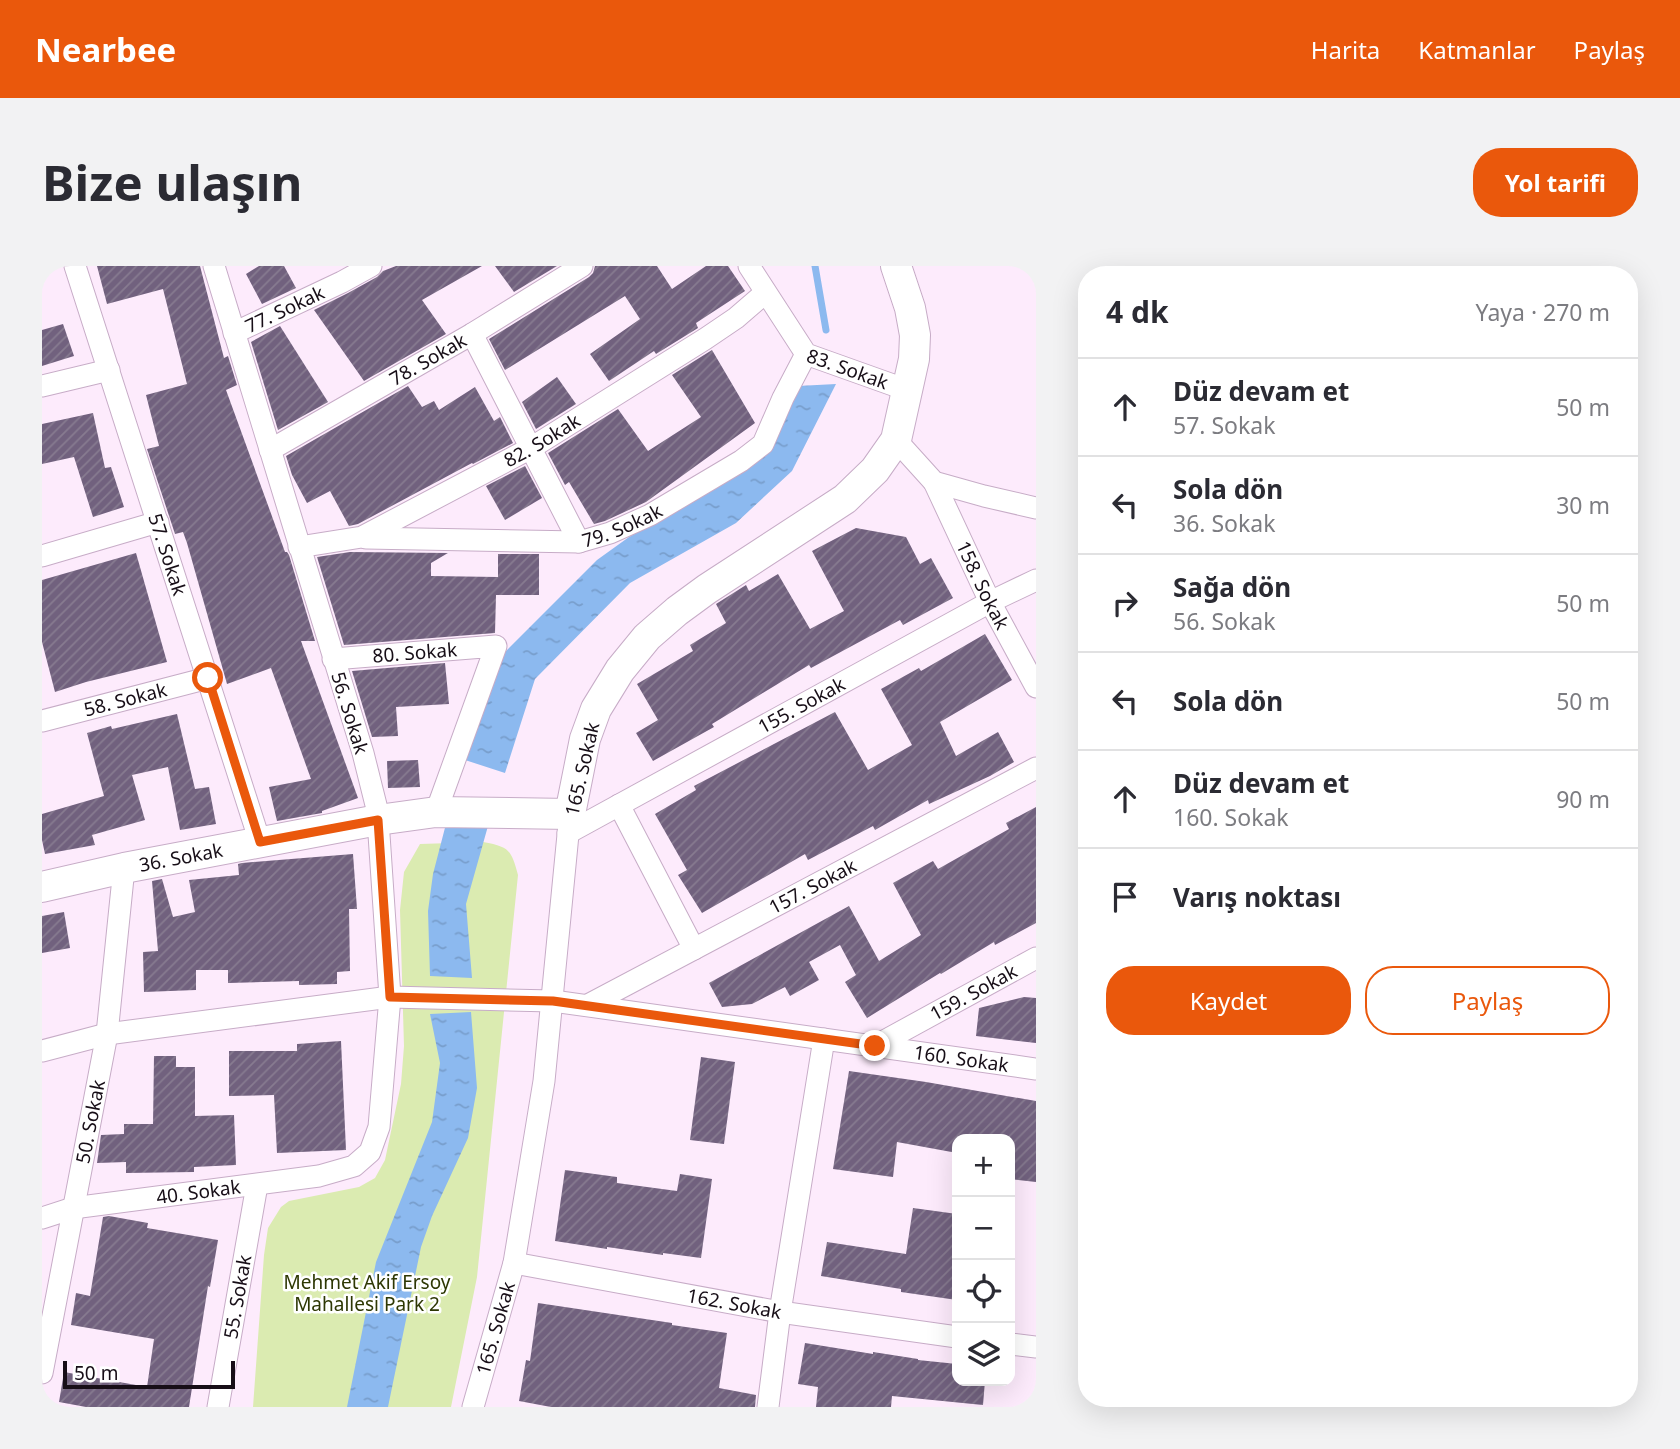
<!DOCTYPE html>
<html lang="tr">
<head>
<meta charset="utf-8">
<style>
	:root { --surface:#fff; --page:#f2f2f3; --text:#2b2b33; --muted:#7c7c81; --line:#e1e1e2; --accent:#ea580c }
	body { margin:0; font-family:"Noto Sans",sans-serif; background:var(--page); color:var(--text) }
	.controls { position:absolute; right:21px; bottom:21px; display:grid; overflow:hidden; border-radius:14px; box-shadow:0 7px 28px #0002 }
	.controls button { width:63px; height:63px; display:grid; place-items:center; padding:0; border:0; border-bottom:2px solid var(--line); background:var(--surface); color:var(--text); font:35px sans-serif }
	.scale { position:absolute; left:21px; bottom:18px; width:172px; box-sizing:border-box; padding-left:7px; border:4px solid #170e17; border-top:0; font-size:19px; line-height:24px; white-space:nowrap; color:#170e17; -webkit-text-stroke:5px #fff; paint-order:stroke }
	.stop { position:absolute; width:21px; height:21px; margin:-16px; border:5px solid #ea580c; border-radius:50%; background:#fff }
	.stop.end { background:#ea580c; border-color:#fff; box-shadow:0 2px 7px #0008 }
	.list { margin:0; padding:0; list-style:none }
	h2 { display:flex; justify-content:space-between; align-items:center; height:91px; margin:0; padding:0 28px; font-size:30px }
	h2 small { font-size:23px; font-weight:400; color:var(--muted) }
	.list li { display:grid; grid-template-columns:46px 1fr auto; gap:21px; align-items:center; box-sizing:border-box; height:98px; padding:0 28px; border-top:2px solid var(--line) }
	.list b { display:block; font-size:26px; white-space:nowrap }
	.list p { margin:0; font-size:23px; white-space:nowrap; color:var(--muted) }
	.list em { font-size:23px; font-style:normal; color:var(--muted) }
	.actions { display:flex; gap:14px; padding:21px 28px }
	.actions a { flex:1; padding:16px 0; border:2px solid var(--accent); border-radius:28px; text-align:center; font-size:24px; color:var(--accent) }
	.actions .main { background:var(--accent); color:#fff }
	.icon { flex:none; width:38px; height:38px; fill:none; stroke:currentColor; stroke-width:2; stroke-linecap:round; stroke-linejoin:round }
	.map { position:relative; flex:none; width:994px; height:1141px; overflow:hidden; border-radius:28px }
	header { display:flex; align-items:center; gap:42px; box-sizing:border-box; height:98px; padding:0 35px; background:var(--accent); color:#fff }
	header strong { font-size:33px }
	nav { display:flex; gap:38px; margin-inline-start:auto; font-size:24px }
	.intro { display:flex; align-items:center; justify-content:space-between; box-sizing:border-box; height:168px; padding:0 42px }
	h1 { margin:0; font-size:49px }
	.button { padding:18px 32px; border-radius:28px; background:var(--accent); color:#fff; font-size:24px; font-weight:700 }
	main { display:flex; gap:42px; padding:0 42px }
	aside { flex:1; background:var(--surface); border-radius:28px; box-shadow:0 7px 28px #0002 }
	.map>svg:first-child { display:block }
</style>
</head>
<body>
<header>
<strong>Nearbee</strong>
<nav><a>Harita</a><a>Katmanlar</a><a>Paylaş</a></nav>
</header>
<div class="intro"><h1>Bize ulaşın</h1><a class="button">Yol tarifi</a></div>
<main>
<div class="map">
<svg width="994" height="1141" viewBox="0 0 994 1141">
	<defs>
		<pattern id="water-ripples" width="26" height="14" patternUnits="userSpaceOnUse" patternTransform="scale(1.75)"><rect width="26" height="14" fill="#8cb9ef"/><path d="M2 4q2-2 4 0t4 0M15 11q2-2 4 0t4 0" fill="none" stroke="#789ecc"/></pattern>
		<pattern id="building-hatch" width="6" height="6" patternUnits="userSpaceOnUse" patternTransform="scale(1.75)"><rect width="6" height="6" fill="#71617e"/><path d="M-1 1l2-2M0 6l6-6M5 7l2-2" fill="none" stroke="#877b90"/></pattern>
	</defs>
	<rect width="100%" height="100%" fill="#fdebfc"/>
	<!-- park -->
	<path fill="#dbebb1" d="M441,576C468,581 469,584 476,609L435,1011L409,1141H211L222,989L226,962L239,941L247,935L317,921L333,912L343,894L359,818L362,780L358,644L362,606L378,578Z"/>
	<!-- water -->
	<g fill="url(#water-ripples)">
		<path d="M794,118L750,205L694,257L588,317L493,413L463,507L423,494L457,392L555,294L587,271L652,235L709,198L756,120Z"/>
		<path d="M405,554L446,560L424,638L430,712L388,710L386,645L391,608Z"/>
		<path d="M429,746L435,822L426,872L390,950L379,981L346,1141H305L334,996L390,856L398,797L388,748Z"/>
	</g>
	<g fill="none" stroke-linecap="round" stroke-linejoin="round">
		<!-- stream -->
		<path stroke="#8cb9ef" stroke-width="7" d="M773,0L784,64"/>
	</g>
	<!-- building -->
	<g fill="url(#building-hatch)">
		<path d="M55,0H158L182,92L186,90L195,119L184,124L243,286H245L247,289L273,375H259L316,532L280,545V547L235,555L227,521L269,513L229,402L185,418L145,277L141,266L133,268L105,183L117,180L104,129L145,118L121,23L65,38Z"/>
		<path d="M217,0H242L254,22L220,38L204,8Z"/>
		<path d="M354,0H440L380,34L404,68L322,115L272,44L306,27L335,11L341,5Z"/>
		<path d="M453,0H515L472,26Z"/>
		<path d="M553,0H615L630,23L664,0H686L703,25L654,57L656,62L614,88L612,85L567,115L548,88L598,53L583,30L463,104L447,73L547,11L551,7Z"/>
		<path d="M21,58L32,90L0,100V64Z"/>
		<path d="M238,60L286,136L236,164L209,76Z"/>
		<path d="M670,84L713,157L604,236L563,255L552,258L527,216L523,219L506,187L576,143L606,185L659,151L630,109Z"/>
		<path d="M515,111L534,138L494,163L480,136Z"/>
		<path d="M366,120L380,141L392,135L397,144L433,121L452,155L458,151L471,177L431,198L430,197L316,258L307,260L288,225L265,237L250,209L244,190Z"/>
		<path d="M51,147L63,202L69,201L82,241L51,251L32,191L0,198V158Z"/>
		<path d="M483,200L500,232L463,254L444,220Z"/>
		<path d="M814,262L864,271L878,298L889,292L911,332L861,359L858,354L769,402L767,399L670,458L672,461L611,495L594,467L616,454L595,418L651,385L648,379L684,357L674,338L704,319L707,325L736,308L768,363L802,345L770,285Z"/>
		<path d="M308,286L406,287L389,297V310L456,311V288H497V329H454L453,367L302,379L275,291Z"/>
		<path d="M94,287L125,396L44,416L13,426L0,376V314Z"/>
		<path d="M943,368L970,414L898,456L914,490L956,466L972,496L948,510L887,538L886,534L833,564L831,560L766,594L763,588L660,647L636,609L645,604L613,548L654,524L652,520L793,446L826,504L870,479L839,423L877,402L879,405Z"/>
		<path d="M403,397L407,438L354,441L356,470L330,471L310,405Z"/>
		<path d="M135,448L153,523L167,521L174,558L138,564L126,501L90,509L103,554L50,569L53,579L3,588L0,574V548L62,530L45,467L69,460L70,463Z"/>
		<path d="M376,494L378,521L346,522L345,495Z"/>
		<path d="M994,541V657L953,679L952,676L899,708L898,707L825,752L803,716L814,709L798,679L767,696L777,714L748,730L743,721L710,738L680,741L667,717L807,640L837,695L879,669L851,617L891,595L896,603L967,563L964,557Z"/>
		<path d="M311,588L315,643H307L308,705L295,706V718L257,719V715L186,717V704H154V724L102,726L101,686L116,685L110,615L120,613L131,651L153,646L147,614L197,609L196,598L200,597Z"/>
		<path d="M22,646L28,682L0,687V650Z"/>
		<path d="M982,731L994,732V777L934,770L937,742Z"/>
		<path d="M299,775L304,884L235,887L232,829L187,830V785H255V778Z"/>
		<path d="M112,790H134V801H153V850L192,849L194,899L152,901V906L84,907V896L55,897L59,869L82,868V858H111Z"/>
		<path d="M659,791L693,796L682,878L648,874Z"/>
		<path d="M807,805L884,816L994,835V916L968,913V873H915V887L855,876L851,911L791,903Z"/>
		<path d="M523,904L575,911V917L635,925L638,908L670,913L659,992L621,987V989L565,981V983L513,975Z"/>
		<path d="M871,942L915,948V1034L859,1026V1023L779,1010L785,976L864,988Z"/>
		<path d="M67,950L106,957L105,962L176,974L168,1021L166,1020L147,1141H44L17,1136L22,1106L105,1121L112,1073L29,1059L34,1027L48,1030L61,951Z"/>
		<path d="M496,1037L630,1057V1059L685,1067L677,1122L714,1129L713,1141H509L477,1135L484,1094L488,1095Z"/>
		<path d="M763,1077L831,1088V1086L876,1093V1094L915,1098V1115H943L941,1139L850,1130L849,1141H774L776,1121L756,1118Z"/>
	</g>
	<g fill="none" stroke-linecap="round" stroke-linejoin="round">
		<!-- street casing -->
		<g stroke="#c7acc7" stroke-width="23">
			<g id="street">
				<path id="s1" d="M33,0L218,576"/>
				<path id="s2" d="M707,0L764,88L865,124"/>
				<path id="s3" d="M192,67L300,16L329,0"/>
				<path d="M430,68L537,276"/>
				<path d="M0,120L67,104"/>
				<path d="M854,174L892,216L942,230L994,242"/>
				<path id="s4" d="M228,184L430,68L540,0"/>
				<path id="s5" d="M892,216L948,336L994,421"/>
				<path id="s6" d="M324,272L537,276L568,267L608,249L699,195L721,178L741,132L764,88"/>
				<path id="s7" d="M257,281L320,271L489,182L663,73L694,52L723,27"/>
				<path d="M0,290L116,256"/>
				<path id="s8" d="M291,393L454,380L394,546"/>
				<path id="s9" d="M0,455L166,412"/>
				<path d="M577,539L652,683"/>
				<path id="s10" d="M526,567L948,336L994,314"/>
				<path id="s11" d="M546,739L994,502"/>
				<path id="s12" d="M833,780L994,692"/>
				<path id="s13" d="M0,785L65,768L348,731L511,735L994,803"/>
				<path id="s14" d="M0,952L31,942L277,910L312,900L328,886L337,861L348,731L336,554L334,539L321,487L172,0"/>
				<path id="s15" d="M472,997L738,1046L915,1071"/>
				<path d="M968,1078L994,1081"/>
				<path id="s16" d="M0,1107L65,768L82,602"/>
				<path id="s17" d="M176,1141L215,919"/>
				<path id="s18" d="M431,1141L472,997L502,815L528,548"/>
				<path d="M726,1141L738,1046L782,773"/>
			</g>
		</g>
		<!-- secondary casing -->
		<g stroke="#c7acc7" stroke-width="32">
			<g id="secondary">
				<path id="s19" d="M0,621L82,602L336,554L394,546L528,548L543,473L554,443L578,404L605,371L635,345L665,323L803,233L833,204L854,174L872,93L873,69L868,42L854,0"/>
			</g>
		</g>
		<!-- street -->
		<use href="#street" stroke="#fff" stroke-width="21"/>
		<!-- secondary -->
		<use href="#secondary" stroke="#fff" stroke-width="30"/>
	</g>
	<g fill="none" stroke-linecap="round" stroke-linejoin="round">
		<!-- route -->
		<path stroke="#ea580c" stroke-width="9" d="M166,412L218,576L336,554L348,731L511,735L833,780"/>
	</g>
	<g text-anchor="middle" dominant-baseline="central" stroke-width="5" stroke-linejoin="round" paint-order="stroke">
		<!-- street labels -->
		<g font-size="19" fill="#170e17" stroke="#fff">
			<text stroke="none"><textPath href="#s3" startOffset="56">77. Sokak</textPath></text>
			<text stroke="none"><textPath href="#s4" startOffset="182">78. Sokak</textPath></text>
			<text stroke="none"><textPath href="#s2" startOffset="149">83. Sokak</textPath></text>
			<text stroke="none"><textPath href="#s7" startOffset="268">82. Sokak</textPath></text>
			<text stroke="none"><textPath href="#s6" startOffset="259">79. Sokak</textPath></text>
			<text stroke="none"><textPath href="#s1" startOffset="303">57. Sokak</textPath></text>
			<text stroke="none"><textPath href="#s5" startOffset="114">158. Sokak</textPath></text>
			<text stroke="none"><textPath href="#s8" startOffset="82">80. Sokak</textPath></text>
			<text stroke="none"><textPath href="#s9" startOffset="86">58. Sokak</textPath></text>
			<text stroke="none"><textPath href="#s10" startOffset="266">155. Sokak</textPath></text>
			<text transform="translate(308 447) rotate(73)">56. Sokak</text>
			<text transform="translate(540 503) rotate(-77)">165. Sokak</text>
			<text stroke="none"><textPath href="#s19" startOffset="142">36. Sokak</textPath></text>
			<text stroke="none"><textPath href="#s11" startOffset="254">157. Sokak</textPath></text>
			<text stroke="none"><textPath href="#s12" startOffset="112">159. Sokak</textPath></text>
			<text stroke="none"><textPath href="#s13" startOffset="928">160. Sokak</textPath></text>
			<text stroke="none"><textPath href="#s16" startOffset="256">50. Sokak</textPath></text>
			<text stroke="none"><textPath href="#s14" startOffset="159">40. Sokak</textPath></text>
			<text stroke="none"><textPath href="#s17" startOffset="112">55. Sokak</textPath></text>
			<text stroke="none"><textPath href="#s15" startOffset="224">162. Sokak</textPath></text>
			<text stroke="none"><textPath href="#s18" startOffset="82">165. Sokak</textPath></text>
		</g>
		<!-- park labels -->
		<g font-size="19" fill="#2d3703" stroke="#fff">
			<text x="325" y="1016">Mehmet Akif Ersoy<tspan x="325" dy="22">Mahallesi Park 2</tspan></text>
		</g>
	</g>
</svg>
<div class="controls">
<button>+</button>
<button>−</button>
<button><svg class="icon" aria-label="locate" viewBox="0 0 24 24"><circle cx="12" cy="12" r="6"/><path d="M12 2v4M12 18v4M2 12h4M18 12h4"/></svg></button>
<button><svg class="icon" aria-label="layers" viewBox="0 0 24 24"><path d="M12 4l9 5-9 5-9-5zM3 14l9 5 9-5"/></svg></button>
</div>
<div class="scale">50 m</div>
<div class="stop" style="left:166px;top:412px"></div>
<div class="stop end" style="left:833px;top:780px"></div>
</div>
<aside>
<h2>4 dk<small>Yaya · 270 m</small></h2>
<ul class="list">
<li><svg class="icon" aria-label="ahead" viewBox="0 0 24 24"><path d="M12 20V5M6 11l6-6 6 6"/></svg><div><b>Düz devam et</b><p>57. Sokak</p></div><em>50 m</em></li>
<li><svg class="icon" aria-label="left" viewBox="0 0 24 24"><path d="M17 20v-9H6M10 6l-5 5 5 5"/></svg><div><b>Sola dön</b><p>36. Sokak</p></div><em>30 m</em></li>
<li><svg class="icon" aria-label="right" viewBox="0 0 24 24"><path d="M7 20v-9h11M14 6l5 5-5 5"/></svg><div><b>Sağa dön</b><p>56. Sokak</p></div><em>50 m</em></li>
<li><svg class="icon" aria-label="left" viewBox="0 0 24 24"><path d="M17 20v-9H6M10 6l-5 5 5 5"/></svg><div><b>Sola dön</b></div><em>50 m</em></li>
<li><svg class="icon" aria-label="ahead" viewBox="0 0 24 24"><path d="M12 20V5M6 11l6-6 6 6"/></svg><div><b>Düz devam et</b><p>160. Sokak</p></div><em>90 m</em></li>
<li><svg class="icon" aria-label="arrive" viewBox="0 0 24 24"><path d="M6 21V4h12l-3 4 3 4H6"/></svg><div><b>Varış noktası</b></div></li>
</ul>
<div class="actions"><a class="main">Kaydet</a><a>Paylaş</a></div>
</aside>
</main>
</body>
</html>
